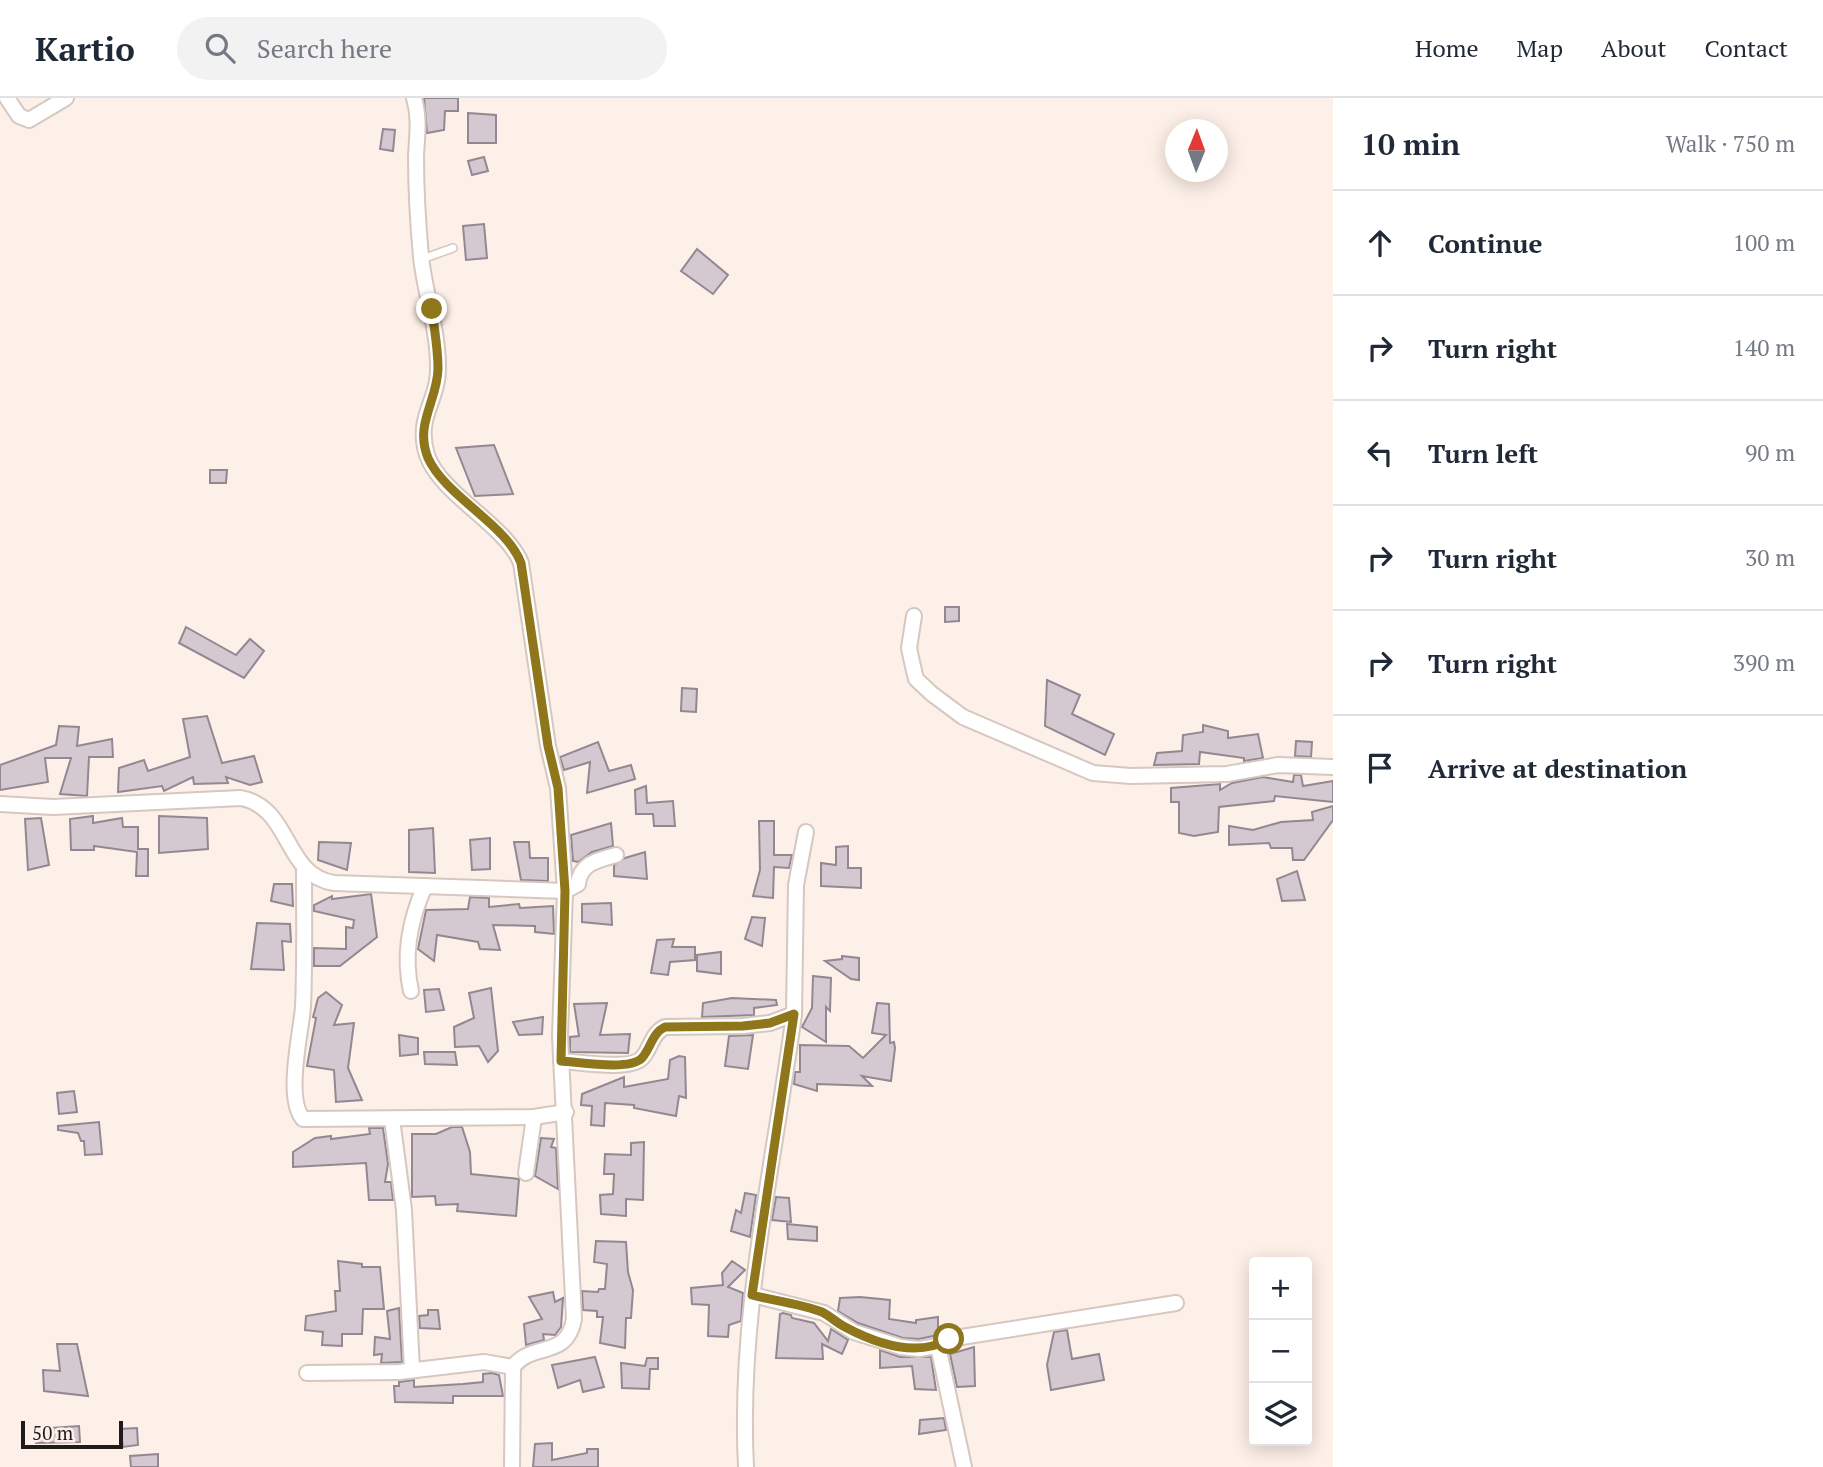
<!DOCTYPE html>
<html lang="en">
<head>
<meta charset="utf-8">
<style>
	:root { --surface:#fff; --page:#f2f2f3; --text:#1f2937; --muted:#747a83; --line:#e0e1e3 }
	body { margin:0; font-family:"PT Serif",serif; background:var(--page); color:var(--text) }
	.controls { position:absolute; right:21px; bottom:21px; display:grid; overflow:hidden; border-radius:7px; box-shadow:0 4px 18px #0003 }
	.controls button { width:63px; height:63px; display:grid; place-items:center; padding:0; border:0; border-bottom:2px solid var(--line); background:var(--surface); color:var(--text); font:35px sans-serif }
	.compass { position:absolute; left:1165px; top:21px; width:63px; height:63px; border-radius:50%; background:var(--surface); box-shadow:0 4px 18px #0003; rotate:1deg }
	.scale { position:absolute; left:21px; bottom:18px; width:102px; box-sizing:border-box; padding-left:7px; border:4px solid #1f1b18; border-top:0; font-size:19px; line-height:24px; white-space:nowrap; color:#1f1b18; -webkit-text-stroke:5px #fdf0e8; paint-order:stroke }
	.stop { position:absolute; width:21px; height:21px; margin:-16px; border:5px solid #90761b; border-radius:50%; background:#fff }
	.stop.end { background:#90761b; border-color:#fff; box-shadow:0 2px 7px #0008 }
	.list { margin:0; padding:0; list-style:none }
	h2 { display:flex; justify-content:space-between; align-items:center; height:91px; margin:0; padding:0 28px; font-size:30px }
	h2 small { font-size:23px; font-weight:400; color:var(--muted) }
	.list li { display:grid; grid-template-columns:46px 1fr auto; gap:21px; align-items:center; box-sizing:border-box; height:105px; padding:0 28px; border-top:2px solid var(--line) }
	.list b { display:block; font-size:26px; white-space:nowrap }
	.list em { font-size:23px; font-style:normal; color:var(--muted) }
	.icon { flex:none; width:38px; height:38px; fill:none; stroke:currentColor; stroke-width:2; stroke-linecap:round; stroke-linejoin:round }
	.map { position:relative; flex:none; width:1333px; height:1369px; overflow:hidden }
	header { display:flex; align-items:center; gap:42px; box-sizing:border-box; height:98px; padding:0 35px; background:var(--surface); border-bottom:2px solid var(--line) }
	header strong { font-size:33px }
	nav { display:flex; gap:38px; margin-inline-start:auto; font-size:24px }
	.search { width:490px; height:63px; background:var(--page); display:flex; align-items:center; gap:18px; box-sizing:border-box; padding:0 24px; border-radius:38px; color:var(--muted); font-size:26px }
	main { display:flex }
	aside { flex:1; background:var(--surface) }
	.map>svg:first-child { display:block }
</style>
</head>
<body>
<header>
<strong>Kartio</strong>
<div class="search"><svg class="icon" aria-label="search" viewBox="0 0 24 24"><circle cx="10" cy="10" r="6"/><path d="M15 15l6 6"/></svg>Search here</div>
<nav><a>Home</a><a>Map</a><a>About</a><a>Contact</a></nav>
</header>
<main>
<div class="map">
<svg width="1333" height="1369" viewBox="0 0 1333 1369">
	<rect width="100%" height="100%" fill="#fdf0e8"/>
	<!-- building -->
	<g fill="#d4c8d1" stroke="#938891" stroke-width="2">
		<path d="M424,0H458V13H445L444,32L427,35Z"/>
		<path d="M468,15L496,17V45H468Z"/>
		<path d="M383,31L395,32L393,53L380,51Z"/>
		<path d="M484,59L488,73L472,77L468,63Z"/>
		<path d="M484,126L487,160L466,162L463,128Z"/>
		<path d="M697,151L728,177L713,196L681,173Z"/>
		<path d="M494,347L513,396L475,398L456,350Z"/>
		<path d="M210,372H227L226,385H210Z"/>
		<path d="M945,509H959V523L945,524Z"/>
		<path d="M186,529L236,557L250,541L264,553L244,580L179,545Z"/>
		<path d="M1047,582L1080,597L1072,616L1114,636L1105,657L1045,628Z"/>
		<path d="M682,590L697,591L696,614L681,613Z"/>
		<path d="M207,618L222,665L254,658L262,684L250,687L226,679L228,685L194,686L193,679L164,693L162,688L118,694L119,670L144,662L148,673L190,659L183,621Z"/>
		<path d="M1203,627L1228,633V640L1258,636L1263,660L1244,663V660L1200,654L1199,666L1154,667L1157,655L1182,653L1183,637L1203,634Z"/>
		<path d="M59,628L79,629L77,648L112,641L113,659H89L87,698L60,696L71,660H45L48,684L0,692V667L56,647Z"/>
		<path d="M1296,643L1312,644L1311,659L1295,658Z"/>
		<path d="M598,644L609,673L631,667L635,681L587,695L590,664L564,672L560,659Z"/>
		<path d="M1294,677H1301L1303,688L1333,683V704L1275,698L1274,703L1219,709L1218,734L1194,738L1179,735V704H1171V690L1220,686V692L1232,685L1263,679L1293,684Z"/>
		<path d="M646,688L647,705L673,703L675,728H654L653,716H636L635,692Z"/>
		<path d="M1333,708V722L1304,762H1293L1292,750H1271L1269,745L1229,747V728L1253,732L1281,724L1313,722L1312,714Z"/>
		<path d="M93,718V725L122,720L123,729H138V751H148V778H136L137,754L94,748V752H71L70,721Z"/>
		<path d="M159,718L207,720L208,751L159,755Z"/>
		<path d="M41,720L49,767L28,772L25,721Z"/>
		<path d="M759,723H774V757H792L789,770L774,769L773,800L753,798L760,772Z"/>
		<path d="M611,725L613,748L592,754L578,764L573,763L571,737Z"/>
		<path d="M433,730L435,775L409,774V732Z"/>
		<path d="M490,740V771L472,772L470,742Z"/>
		<path d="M319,744L351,745L347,772L318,762Z"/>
		<path d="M514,744H529L530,760H548V783L521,782Z"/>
		<path d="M848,748V770H861V790L821,788V765L836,767V749Z"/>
		<path d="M645,754L647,781L614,778V767L625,760Z"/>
		<path d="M1297,773L1305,802L1282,803L1277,781Z"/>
		<path d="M274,786H292L293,808L271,803Z"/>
		<path d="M371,796L377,839L340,868H314V850L346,851V829L353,830L354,822L314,813V807L332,798V801Z"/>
		<path d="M470,799L489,800V809L519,806L520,810L553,808L554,836L535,834V828L493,827L500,852L480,851L478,844L437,837L434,863L418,851L426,812L468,811Z"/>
		<path d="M611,805L612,827L582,824V806Z"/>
		<path d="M752,819L765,820L762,848L745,841Z"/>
		<path d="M257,825L290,826L291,844L282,843L284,872L251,871Z"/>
		<path d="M674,841L672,849H695V862L670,864L668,877L651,875L657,842Z"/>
		<path d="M721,854V876L697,873V857Z"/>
		<path d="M842,858L859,860V882L851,881L825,863L842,861Z"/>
		<path d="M813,878L831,880L830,913L826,909V944L802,929L812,910Z"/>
		<path d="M491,890L498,953L488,964L479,948L455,949L454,929L474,920L469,895Z"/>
		<path d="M439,891L444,912L426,914L424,892Z"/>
		<path d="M326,894L342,907L334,927L354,925L348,970L362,1002L336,1004L334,972L307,968L316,920L313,919L318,900Z"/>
		<path d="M732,900L776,902L777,907L754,910V917L702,919L703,905Z"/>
		<path d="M607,905L600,937L630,936L628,955L570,954V939L579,938L574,906Z"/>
		<path d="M877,905L889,906L890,945L894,944L895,950L891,983L862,978L872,988L817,986V993L794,986L795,974H800V947L849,948L863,960L886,937L872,935Z"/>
		<path d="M543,919L542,936L519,937L513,924Z"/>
		<path d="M399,937L418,940V956L400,958Z"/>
		<path d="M753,937L748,971L725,968L729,938Z"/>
		<path d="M424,954H455L457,967L425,966Z"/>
		<path d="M679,958L685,959L686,1000L679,998L676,1018L634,1010V1007L605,1005L604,1028L591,1027L592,1008L581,1007L582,996L624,979V989L668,981L670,962Z"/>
		<path d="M74,993L77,1014L59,1016L57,995Z"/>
		<path d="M99,1024L102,1056L85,1057L84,1043H81L78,1035L58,1032V1028Z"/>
		<path d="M452,1029H462L470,1054L471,1076L519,1081L516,1118L457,1113L458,1106L436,1107L435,1098L412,1099V1036H436Z"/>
		<path d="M369,1030H383L388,1066L385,1084H391L393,1102H369L366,1065L293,1069V1054L315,1040L331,1038V1041L370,1036Z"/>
		<path d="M541,1040L554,1041L551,1049L556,1050L558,1091L535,1078Z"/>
		<path d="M644,1044L643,1102L626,1101V1118L601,1116L600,1097L613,1096L614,1076H604L605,1056L631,1057V1045Z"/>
		<path d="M745,1095L756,1097L750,1139L731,1133L736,1112L741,1115Z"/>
		<path d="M776,1099L789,1100L791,1124L772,1122Z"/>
		<path d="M787,1126L817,1129V1143L788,1141Z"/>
		<path d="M596,1143L626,1144L628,1174L633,1192L631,1220H626L625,1250L600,1245L603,1219H597V1213L583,1212L582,1193L598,1194L599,1191H605L607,1166L594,1164Z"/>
		<path d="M338,1163L362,1166V1169H380L384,1211H363L362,1236H342V1248L322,1247L323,1234L305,1232L306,1218L336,1213L335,1193H340Z"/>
		<path d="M732,1163L745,1172L728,1189L743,1195L741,1223L729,1227L728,1239L708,1238L709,1207L692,1206L691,1190L723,1187L722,1175Z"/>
		<path d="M553,1194L555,1204L563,1200L561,1229L555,1237L543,1236L544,1242L526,1247L524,1226L542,1221L529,1199Z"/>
		<path d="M860,1199L890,1202L889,1221L916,1225V1222L938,1219V1237L919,1241L903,1240L858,1225L838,1213L840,1200Z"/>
		<path d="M399,1210L402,1264L381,1265L382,1256L374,1257L375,1239L390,1241L387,1213Z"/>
		<path d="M428,1212H438L440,1231L420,1230L419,1218L428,1217Z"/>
		<path d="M783,1215L791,1217L792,1220L814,1225L828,1243L831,1231L848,1242L842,1256L822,1246L823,1261L776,1260L780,1216Z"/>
		<path d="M1067,1232L1072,1261L1099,1256L1104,1282L1051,1292L1047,1267L1054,1234Z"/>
		<path d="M57,1246H77L88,1298L44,1293L43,1272L60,1273Z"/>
		<path d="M974,1249L975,1288L957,1289L950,1256Z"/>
		<path d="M880,1252L900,1259H931L936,1292L915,1291L912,1268L880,1270Z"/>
		<path d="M595,1259L604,1289L583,1294L580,1282L558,1290L552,1267Z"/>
		<path d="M647,1260H658V1271H650L649,1291L622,1290L621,1265L645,1268Z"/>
		<path d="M492,1275L499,1277L503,1298H453V1305L395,1304L394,1288H399V1284L414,1282V1289L463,1286L483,1284V1276Z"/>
		<path d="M944,1320L946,1332L919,1336L920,1322Z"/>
		<path d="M79,1328L80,1344L36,1345V1331Z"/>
		<path d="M137,1330L138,1347L123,1349L120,1331Z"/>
		<path d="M552,1345V1362L587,1355V1351H598V1369H533L535,1346Z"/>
		<path d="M158,1356V1369H131L130,1358Z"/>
	</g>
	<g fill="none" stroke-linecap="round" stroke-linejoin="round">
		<!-- lane casing -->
		<g stroke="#d4c8c0" stroke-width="10">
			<path id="lane" d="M422,161L453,150"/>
		</g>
		<!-- street casing -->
		<g stroke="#d4c8c0" stroke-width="18">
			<g id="street">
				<path d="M7,0L19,18L29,22L66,0"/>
				<path d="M414,0C420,20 417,38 416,58C416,91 418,126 421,159C425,196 438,231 438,269C439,303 415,318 427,357C440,396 506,427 521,465L548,648L558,690L565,793L560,938L574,1221C567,1262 532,1243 513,1269L512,1369"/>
				<path d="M914,518L909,550L912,564L916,581L932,596L963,619L1093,675L1131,678L1227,676L1278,667L1333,669"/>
				<path d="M0,706L53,709L241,700C292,710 283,777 334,785L565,793L578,786C580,765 598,762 616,757"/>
				<path d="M304,772C304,817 305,863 303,909C301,935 285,1000 303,1021L534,1019L566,1014"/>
				<path d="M411,893C403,857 410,821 425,788"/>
				<path d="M561,963C579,964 630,973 642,960C651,950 652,935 665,929L743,928L770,925L794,916L796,787L806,734"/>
				<path d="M392,1021L404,1112L412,1272"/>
				<path d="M526,1075L534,1019"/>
				<path d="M753,1197L824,1215L854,1234L901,1249L919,1251L938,1248L949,1241L1176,1205"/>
				<path d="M938,1248L964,1369"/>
				<path d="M307,1275L399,1274L484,1264L513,1269"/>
				<path d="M746,1369C738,1216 774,1067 794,916"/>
			</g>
		</g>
		<!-- lane -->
		<use href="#lane" stroke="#fff" stroke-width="7"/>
		<!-- street -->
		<use href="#street" stroke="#fff" stroke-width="14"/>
	</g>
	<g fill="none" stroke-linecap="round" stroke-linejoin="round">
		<!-- route -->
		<path stroke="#90761b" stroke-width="9" d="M432,211C434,230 438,250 438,270C438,302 414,326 428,360C445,398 507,427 521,465L548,648L558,690L565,793L561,963C579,964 630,973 642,960C651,950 652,935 665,929L743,928L770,925L794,916L752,1197C775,1203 801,1206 822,1214C830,1218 837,1225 845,1229C875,1245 917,1260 949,1241"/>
	</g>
</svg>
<div class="controls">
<button>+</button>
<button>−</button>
<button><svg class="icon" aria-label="layers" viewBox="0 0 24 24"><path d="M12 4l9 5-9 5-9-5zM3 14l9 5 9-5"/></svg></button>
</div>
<svg class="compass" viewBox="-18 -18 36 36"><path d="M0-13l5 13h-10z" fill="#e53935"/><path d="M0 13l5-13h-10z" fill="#747a83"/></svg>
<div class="scale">50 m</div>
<div class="stop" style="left:949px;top:1241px"></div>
<div class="stop end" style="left:432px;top:211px"></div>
</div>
<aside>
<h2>10 min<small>Walk · 750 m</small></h2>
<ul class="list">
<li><svg class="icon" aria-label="ahead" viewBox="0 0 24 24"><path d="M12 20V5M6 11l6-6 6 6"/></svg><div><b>Continue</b></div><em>100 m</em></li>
<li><svg class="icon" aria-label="right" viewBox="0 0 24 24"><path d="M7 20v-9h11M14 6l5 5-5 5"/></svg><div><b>Turn right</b></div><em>140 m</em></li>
<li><svg class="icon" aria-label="left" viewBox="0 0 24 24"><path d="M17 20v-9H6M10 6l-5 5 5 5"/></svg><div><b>Turn left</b></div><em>90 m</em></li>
<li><svg class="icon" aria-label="right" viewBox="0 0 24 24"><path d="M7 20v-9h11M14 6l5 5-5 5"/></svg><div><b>Turn right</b></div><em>30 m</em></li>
<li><svg class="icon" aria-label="right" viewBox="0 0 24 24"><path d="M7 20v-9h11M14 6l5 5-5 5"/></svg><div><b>Turn right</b></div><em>390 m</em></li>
<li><svg class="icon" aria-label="arrive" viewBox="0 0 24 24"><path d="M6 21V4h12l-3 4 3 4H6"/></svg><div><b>Arrive at destination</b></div></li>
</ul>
</aside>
</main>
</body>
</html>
